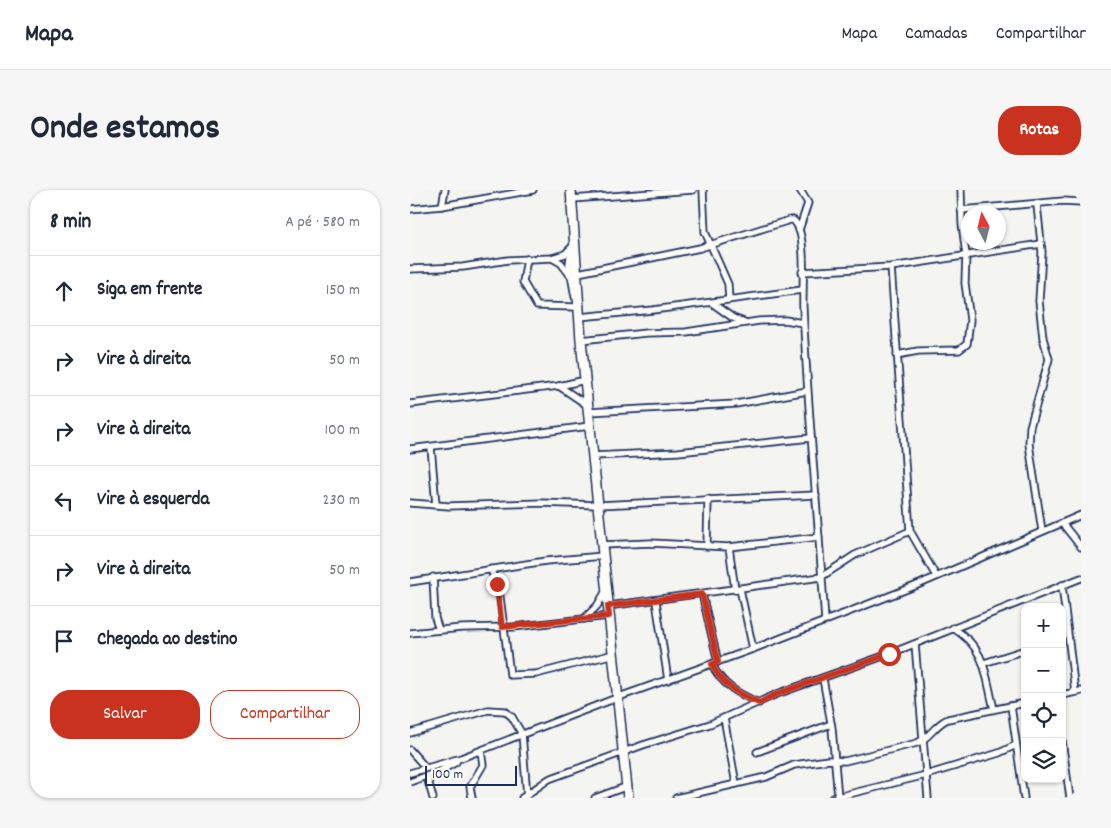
<!DOCTYPE html>
<html lang="pt">
<head>
<meta charset="utf-8">
<style>
	:root { --surface:#fff; --page:#f6f6f7; --text:#1f2937; --muted:#747a83; --line:#e0e1e3; --accent:#c8321e }
	body { margin:0; font-family:Dekko,sans-serif; background:var(--page); color:var(--text) }
	.controls { position:absolute; right:15px; bottom:15px; display:grid; overflow:hidden; border-radius:10px; box-shadow:0 1px 4px #0004 }
	.controls button { width:45px; height:45px; display:grid; place-items:center; padding:0; border:0; border-bottom:1px solid var(--line); background:var(--surface); color:var(--text); font:25px sans-serif }
	.compass { position:absolute; left:551px; top:15px; width:45px; height:45px; border-radius:50%; background:var(--surface); box-shadow:0 1px 4px #0004; rotate:353deg }
	.scale { position:absolute; left:15px; bottom:12px; width:92px; box-sizing:border-box; padding-left:5px; border:2px solid #1b2f5e; border-top:0; font-size:14px; line-height:18px; white-space:nowrap; color:#1b2f5e; -webkit-text-stroke:4px #fdfcf7; paint-order:stroke }
	.stop { position:absolute; width:15px; height:15px; margin:-11px; border:4px solid #c8321e; border-radius:50%; background:#fff }
	.stop.end { background:#c8321e; border-color:#fff; box-shadow:0 1px 5px #0008 }
	.list { margin:0; padding:0; list-style:none }
	h2 { display:flex; justify-content:space-between; align-items:center; height:65px; margin:0; padding:0 20px; font-size:21px }
	h2 small { font-size:16px; font-weight:400; color:var(--muted) }
	.list li { display:grid; grid-template-columns:32px 1fr auto; gap:15px; align-items:center; box-sizing:border-box; height:70px; padding:0 20px; border-top:1px solid var(--line) }
	.list b { display:block; font-size:19px; white-space:nowrap }
	.list em { font-size:16px; font-style:normal; color:var(--muted) }
	.actions { display:flex; gap:10px; padding:15px 20px }
	.actions a { flex:1; padding:11px 0; border:1px solid var(--accent); border-radius:20px; text-align:center; font-size:18px; color:var(--accent) }
	.actions .main { background:var(--accent); color:#fff }
	.icon { flex:none; width:28px; height:28px; fill:none; stroke:currentColor; stroke-width:2; stroke-linecap:round; stroke-linejoin:round }
	.map { position:relative; flex:none; width:671px; height:608px; overflow:hidden; border-radius:20px }
	header { display:flex; align-items:center; gap:30px; box-sizing:border-box; height:70px; padding:0 25px; background:var(--surface); border-bottom:1px solid var(--line) }
	header strong { font-size:24px }
	nav { display:flex; gap:28px; margin-inline-start:auto; font-size:18px }
	.intro { display:flex; align-items:center; justify-content:space-between; box-sizing:border-box; height:120px; padding:0 30px }
	h1 { margin:0; font-size:35px }
	.button { padding:12px 22px; border-radius:20px; background:var(--accent); color:#fff; font-size:18px; font-weight:700 }
	main { display:flex; gap:30px; padding:0 30px }
	aside { flex:1; background:var(--surface); border-radius:20px; box-shadow:0 1px 4px #0004 }
	.map>svg:first-child { display:block }
</style>
</head>
<body>
<header>
<strong>Mapa</strong>
<nav><a>Mapa</a><a>Camadas</a><a>Compartilhar</a></nav>
</header>
<div class="intro"><h1>Onde estamos</h1><a class="button">Rotas</a></div>
<main>
<aside>
<h2>8 min<small>A pé · 580 m</small></h2>
<ul class="list">
<li><svg class="icon" aria-label="ahead" viewBox="0 0 24 24"><path d="M12 20V5M6 11l6-6 6 6"/></svg><div><b>Siga em frente</b></div><em>150 m</em></li>
<li><svg class="icon" aria-label="right" viewBox="0 0 24 24"><path d="M7 20v-9h11M14 6l5 5-5 5"/></svg><div><b>Vire à direita</b></div><em>50 m</em></li>
<li><svg class="icon" aria-label="right" viewBox="0 0 24 24"><path d="M7 20v-9h11M14 6l5 5-5 5"/></svg><div><b>Vire à direita</b></div><em>100 m</em></li>
<li><svg class="icon" aria-label="left" viewBox="0 0 24 24"><path d="M17 20v-9H6M10 6l-5 5 5 5"/></svg><div><b>Vire à esquerda</b></div><em>230 m</em></li>
<li><svg class="icon" aria-label="right" viewBox="0 0 24 24"><path d="M7 20v-9h11M14 6l5 5-5 5"/></svg><div><b>Vire à direita</b></div><em>50 m</em></li>
<li><svg class="icon" aria-label="arrive" viewBox="0 0 24 24"><path d="M6 21V4h12l-3 4 3 4H6"/></svg><div><b>Chegada ao destino</b></div></li>
</ul>
<div class="actions"><a class="main">Salvar</a><a>Compartilhar</a></div>
</aside>
<div class="map">
<svg width="671" height="608" viewBox="0 0 671 608">
	<rect width="100%" height="100%" fill="#f4f4f1"/>
	<filter id="ink" filterUnits="userSpaceOnUse"><feTurbulence type="fractalNoise" baseFrequency=".02" numOctaves="2"/><feDisplacementMap in="SourceGraphic" scale="10" xChannelSelector="R" yChannelSelector="G"/><feConvolveMatrix kernelMatrix="1 2 1 2 8 2 1 2 1" color-interpolation-filters="sRGB"/></filter>
	<g filter="url(#ink)">
		<g fill="none" stroke-linecap="round" stroke-linejoin="round">
			<!-- street casing -->
			<g stroke="#1b2f5e" stroke-width="9">
				<g id="street">
					<path d="M293,0L295,42L318,94L319,110"/>
					<path d="M162,9L283,0"/>
					<path d="M627,15L632,62L629,111L633,148L639,169L620,237L619,254L632,341"/>
					<path d="M32,16L35,0"/>
					<path d="M0,19L32,16L123,0"/>
					<path d="M551,20L653,11L671,12"/>
					<path d="M389,40L398,13L390,0"/>
					<path d="M161,59L159,74L165,107"/>
					<path d="M142,68L151,73L160,85"/>
					<path d="M117,69L113,92L127,116L167,117"/>
					<path d="M481,77L500,341"/>
					<path d="M0,79L53,77L98,70L142,68L155,64L161,58"/>
					<path d="M392,82L481,77L631,54"/>
					<path d="M168,83L290,58L380,30H383C398,41 392,99 393,118C398,223 408,327 415,431"/>
					<path d="M302,113L323,128L334,132"/>
					<path d="M169,127L243,120L392,100"/>
					<path d="M171,150L236,143L276,142L349,131L375,130L393,133"/>
					<path d="M487,165L508,161L549,160L557,154L560,130L555,93L556,65L552,34L551,0"/>
					<path d="M149,196L177,215"/>
					<path d="M0,214L149,196L175,190"/>
					<path d="M178,222L326,214L397,201"/>
					<path d="M21,257L26,315"/>
					<path d="M0,259L180,236"/>
					<path d="M183,266L268,262L401,248"/>
					<path d="M0,313L39,316L131,313L188,315L406,305"/>
					<path d="M652,333L671,357"/>
					<path d="M192,355L241,353L319,357L325,400"/>
					<path d="M297,356L298,309"/>
					<path d="M319,357L409,347"/>
					<path d="M81,379L90,407L100,485L126,484L204,464"/>
					<path d="M23,387L25,428L29,440"/>
					<path d="M0,392L136,371L193,366"/>
					<path d="M652,395L665,502"/>
					<path d="M330,399L343,459"/>
					<path d="M292,404L308,472"/>
					<path d="M246,411L258,490"/>
					<path d="M198,416L411,387L445,365L500,341L526,386"/>
					<path d="M174,429L187,416L196,401"/>
					<path d="M543,438C577,459 575,484 584,519"/>
					<path d="M0,443L52,438L104,437L199,426"/>
					<path d="M505,454L518,608"/>
					<path d="M574,473L615,460"/>
					<path d="M302,474C311,495 329,504 349,513"/>
					<path d="M413,489L422,538L428,608"/>
					<path d="M652,505L671,501"/>
					<path d="M601,516L614,608"/>
					<path d="M314,528L326,594"/>
					<path d="M0,543L78,520L95,521L102,527L112,544L117,606"/>
					<path d="M652,550L660,608"/>
					<path d="M0,560L16,578"/>
					<path d="M347,562L421,534"/>
					<path d="M0,583L51,568L209,507L343,459L505,396L671,325"/>
					<path d="M17,587L23,608"/>
					<path d="M0,592L32,580L46,572"/>
					<path d="M62,608L60,597L73,575L71,561"/>
					<path d="M112,608L139,589L233,555L300,534L367,504L479,464L671,388"/>
					<path d="M185,608L218,596"/>
					<path d="M266,608L356,587L384,575L418,570L435,571L507,553C520,548 525,534 538,529L615,513"/>
					<path d="M423,608L516,585L589,563L606,555"/>
				</g>
			</g>
			<!-- secondary casing -->
			<g stroke="#1b2f5e" stroke-width="12">
				<path id="secondary" d="M161,0L171,150L218,608"/>
			</g>
			<!-- street -->
			<use href="#street" stroke="#fdfcf7" stroke-width="5.5"/>
			<!-- secondary -->
			<use href="#secondary" stroke="#fdfcf7" stroke-width="9"/>
		</g>
	</g>
	<g fill="none" stroke-linecap="round" stroke-linejoin="round" filter="url(#ink)">
		<!-- route -->
		<path stroke="#c8321e" stroke-width="6" d="M87,394L92,437L199,426L198,416L292,404L308,472L302,474C311,495 329,504 349,513L367,504L479,464"/>
	</g>
</svg>
<div class="controls">
<button>+</button>
<button>−</button>
<button><svg class="icon" aria-label="locate" viewBox="0 0 24 24"><circle cx="12" cy="12" r="6"/><path d="M12 2v4M12 18v4M2 12h4M18 12h4"/></svg></button>
<button><svg class="icon" aria-label="layers" viewBox="0 0 24 24"><path d="M12 4l9 5-9 5-9-5zM3 14l9 5 9-5"/></svg></button>
</div>
<svg class="compass" viewBox="-18 -18 36 36"><path d="M0-13l5 13h-10z" fill="#e53935"/><path d="M0 13l5-13h-10z" fill="#747a83"/></svg>
<div class="scale">100 m</div>
<div class="stop" style="left:479px;top:464px"></div>
<div class="stop end" style="left:87px;top:394px"></div>
</div>
</main>
</body>
</html>
